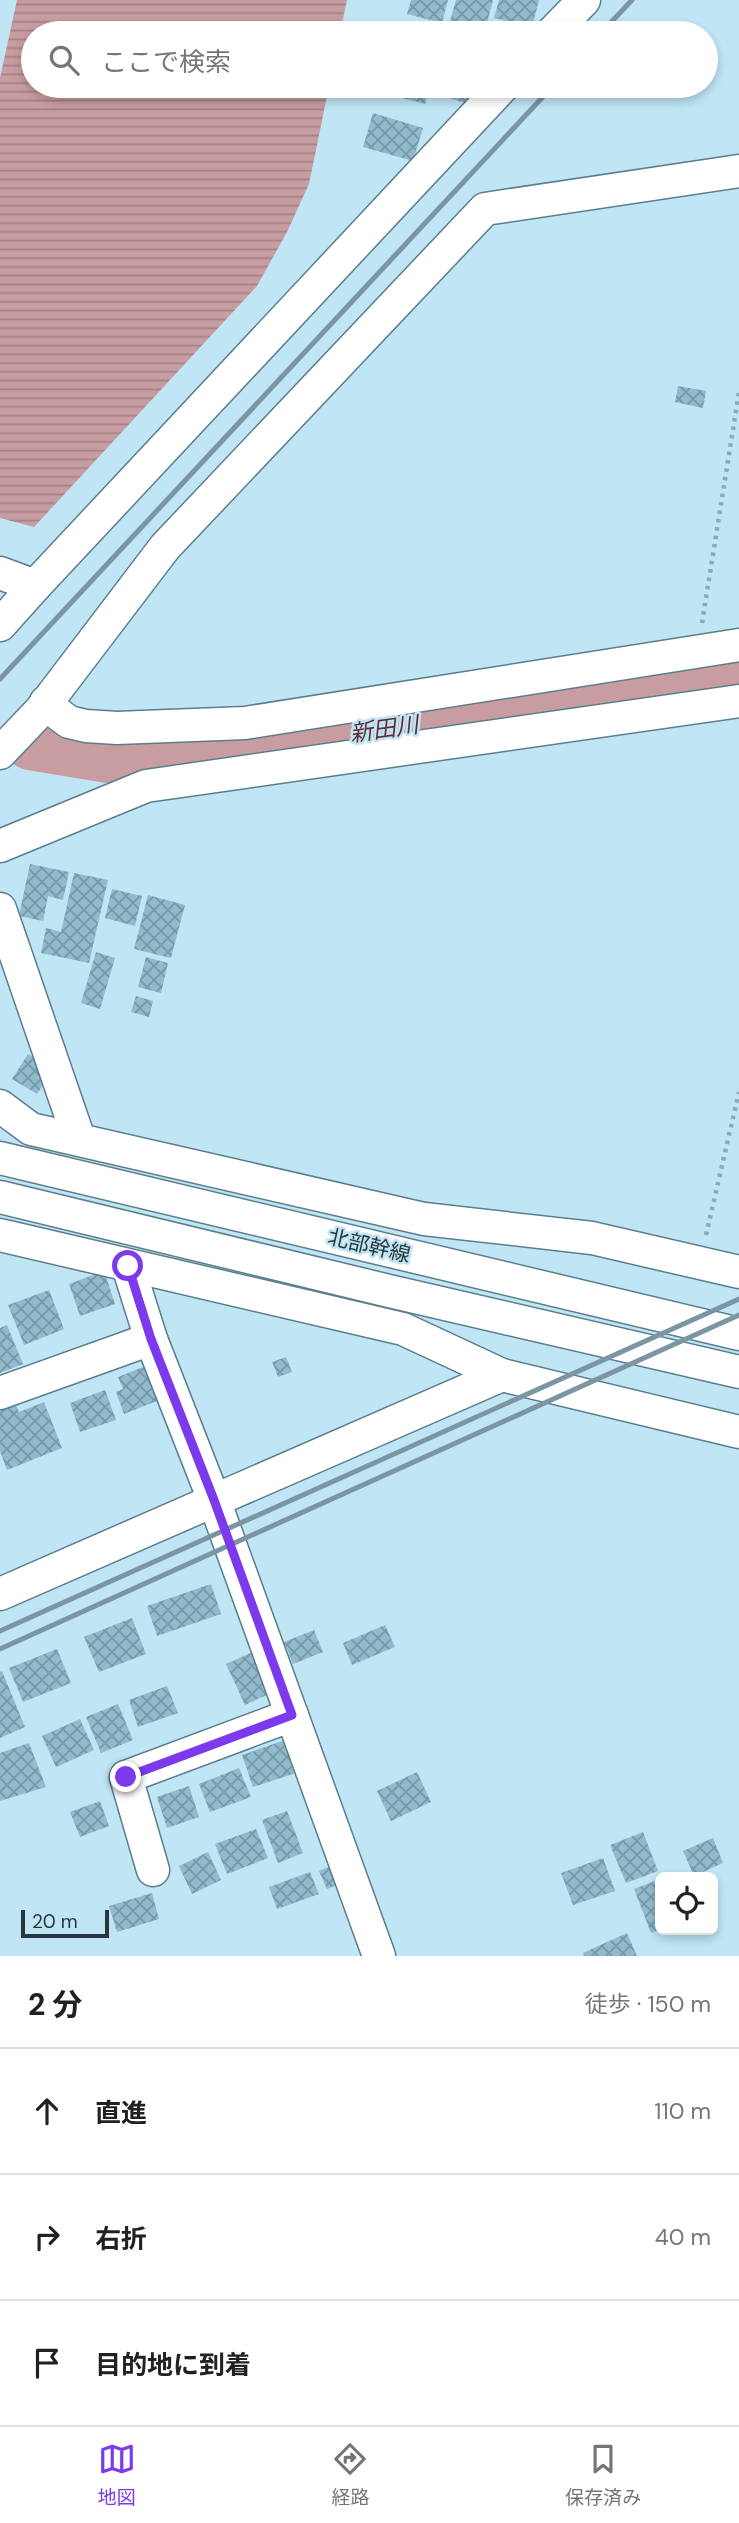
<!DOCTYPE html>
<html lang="ja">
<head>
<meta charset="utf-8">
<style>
	:root { --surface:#fff; --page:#f2f2f2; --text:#202124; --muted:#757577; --line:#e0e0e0; --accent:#7c3aed }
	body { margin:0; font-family:"DM Sans","Noto Sans JP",sans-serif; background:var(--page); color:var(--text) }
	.controls { position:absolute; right:21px; bottom:21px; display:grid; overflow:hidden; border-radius:10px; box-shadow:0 4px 10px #0003 }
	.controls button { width:63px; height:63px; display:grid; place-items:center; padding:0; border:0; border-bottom:2px solid var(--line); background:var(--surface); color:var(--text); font:35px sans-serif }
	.scale { position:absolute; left:21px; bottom:18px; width:88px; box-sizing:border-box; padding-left:7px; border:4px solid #27363c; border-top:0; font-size:19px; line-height:24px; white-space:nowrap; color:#27363c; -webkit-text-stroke:5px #c0e5f5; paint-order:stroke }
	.stop { position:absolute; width:21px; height:21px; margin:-16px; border:5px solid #7c3aed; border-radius:50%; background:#fff }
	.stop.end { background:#7c3aed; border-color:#fff; box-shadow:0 2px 7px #0008 }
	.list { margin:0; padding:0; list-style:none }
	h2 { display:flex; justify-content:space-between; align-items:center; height:91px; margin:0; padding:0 28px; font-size:30px }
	h2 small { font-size:23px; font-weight:400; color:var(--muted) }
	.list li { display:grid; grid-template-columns:46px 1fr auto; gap:21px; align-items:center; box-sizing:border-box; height:126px; padding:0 28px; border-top:2px solid var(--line) }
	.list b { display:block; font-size:26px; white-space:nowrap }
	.list em { font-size:23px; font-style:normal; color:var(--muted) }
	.icon { flex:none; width:38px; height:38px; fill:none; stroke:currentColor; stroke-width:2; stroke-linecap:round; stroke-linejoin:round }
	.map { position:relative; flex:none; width:739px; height:1956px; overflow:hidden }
	.search { position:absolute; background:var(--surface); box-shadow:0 4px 10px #0003; left:21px; right:21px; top:21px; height:77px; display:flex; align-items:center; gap:18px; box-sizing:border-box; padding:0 24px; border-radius:38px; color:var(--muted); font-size:26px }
	.sheet { height:469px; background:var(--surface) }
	nav { display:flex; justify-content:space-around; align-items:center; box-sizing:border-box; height:98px; border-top:2px solid var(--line); background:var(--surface); font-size:19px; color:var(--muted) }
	nav a { display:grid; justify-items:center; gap:4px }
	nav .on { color:var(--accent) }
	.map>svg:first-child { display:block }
</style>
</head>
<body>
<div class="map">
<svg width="739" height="1956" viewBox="0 0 739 1956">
	<defs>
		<pattern id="water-rules" width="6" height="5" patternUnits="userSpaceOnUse" patternTransform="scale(1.75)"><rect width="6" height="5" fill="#c89da2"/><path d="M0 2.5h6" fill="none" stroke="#a28185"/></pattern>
		<pattern id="building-cross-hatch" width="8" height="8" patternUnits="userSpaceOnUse" patternTransform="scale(1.75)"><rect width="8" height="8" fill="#91bbcd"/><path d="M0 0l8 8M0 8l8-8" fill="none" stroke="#7699a8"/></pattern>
	</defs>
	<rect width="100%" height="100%" fill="#c0e5f5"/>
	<!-- water -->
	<path fill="url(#water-rules)" d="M17,0H347L340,33H33V86H329L309,184L287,232L257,286L34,527L0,518V78Z"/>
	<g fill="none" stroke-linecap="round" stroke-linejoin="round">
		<!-- river -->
		<path stroke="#c89da2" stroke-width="52" d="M30,744L145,763L349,737L739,677"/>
	</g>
	<!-- building -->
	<g fill="url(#building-cross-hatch)">
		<path d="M411,0H448L442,23L407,14Z"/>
		<path d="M456,0H493L485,31L450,21Z"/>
		<path d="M499,0H539L532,27L494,18Z"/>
		<path d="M385,86H430L425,104L383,93Z"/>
		<path d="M432,86H477L471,105L430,92Z"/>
		<path d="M373,113L423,128L413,161L363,147Z"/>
		<path d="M678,386L706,391L703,408L675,402Z"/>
		<path d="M30,864L69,872L63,900L48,896L43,921L19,916Z"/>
		<path d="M74,873L108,880L89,963L41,953L46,928L61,932Z"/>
		<path d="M112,889L142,896L135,926L105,918Z"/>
		<path d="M148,895L185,905L171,958L134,949Z"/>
		<path d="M96,952L115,958L100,1009L81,1003Z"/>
		<path d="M146,957L168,963L161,993L138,987Z"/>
		<path d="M136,996L153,1001L149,1017L131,1012Z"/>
		<path d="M28,1054L53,1069L37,1094L12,1079Z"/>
		<path d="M104,1271L115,1304L80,1316L69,1284Z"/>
		<path d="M49,1290L64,1329L24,1345L8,1305Z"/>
		<path d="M7,1325L23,1364L0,1373V1328Z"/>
		<path d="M286,1357L292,1372L278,1377L272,1362Z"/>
		<path d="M153,1363L167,1397L124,1414L116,1392L123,1389L118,1377Z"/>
		<path d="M105,1390L116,1420L80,1432L70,1403Z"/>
		<path d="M13,1399L19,1412L44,1402L62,1448L7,1470L0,1451V1404Z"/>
		<path d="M211,1584L221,1614L157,1636L147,1606Z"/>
		<path d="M132,1618L146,1654L99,1672L84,1637Z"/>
		<path d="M385,1625L395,1647L352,1665L343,1643Z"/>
		<path d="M314,1630L323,1652L293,1664L284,1642Z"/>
		<path d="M57,1649L71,1683L23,1702L9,1668Z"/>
		<path d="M255,1651L273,1692L245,1705L226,1664Z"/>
		<path d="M2,1671L25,1727L0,1738V1672Z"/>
		<path d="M167,1686L178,1713L138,1727L129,1700Z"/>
		<path d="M118,1704L133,1740L101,1753L86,1717Z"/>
		<path d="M80,1719L94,1750L56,1767L42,1736Z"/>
		<path d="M291,1738L302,1771L253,1787L242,1755Z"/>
		<path d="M29,1743L46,1787L0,1801V1753Z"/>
		<path d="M239,1768L251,1797L210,1812L199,1784Z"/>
		<path d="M417,1772L431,1802L391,1821L377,1791Z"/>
		<path d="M189,1786L199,1817L167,1828L157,1797Z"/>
		<path d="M100,1801L109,1826L80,1837L70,1812Z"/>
		<path d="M287,1811L303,1853L278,1863L262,1820Z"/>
		<path d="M256,1829L268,1858L227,1874L215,1844Z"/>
		<path d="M643,1832L658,1871L626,1883L610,1845Z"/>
		<path d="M713,1838L723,1863L694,1876L683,1851Z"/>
		<path d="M208,1852L221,1880L192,1894L179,1866Z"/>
		<path d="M603,1858L615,1891L573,1905L561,1873Z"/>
		<path d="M337,1864L345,1882L327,1889L319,1871Z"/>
		<path d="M310,1872L319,1894L277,1909L269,1887Z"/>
		<path d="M660,1879V1930L651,1933L634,1889Z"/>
		<path d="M152,1893L159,1919L117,1932L109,1906Z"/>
		<path d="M627,1933L637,1956H584L583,1953Z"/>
	</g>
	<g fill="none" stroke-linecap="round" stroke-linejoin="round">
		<!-- minor casing -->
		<g stroke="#5b7e8c" stroke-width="35">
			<g id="minor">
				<path d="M552,33L584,0"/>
				<path d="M0,573L35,586L503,86"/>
				<path d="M0,625L35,586"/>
				<path d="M46,702L54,711L69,722L86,726L117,728L245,723L739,645"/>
				<path d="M0,753L41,710L165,547L485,209L739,171"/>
				<path d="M0,846L146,786L739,701"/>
				<path d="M0,909L79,1139"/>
				<path d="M0,1106L31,1129L424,1219L592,1238L739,1272"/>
				<path d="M0,1158L739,1334"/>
				<path d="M0,1197L389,1291L739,1372"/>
				<path d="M0,1235L403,1329L502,1375L739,1432"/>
				<path d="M128,1266L151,1339L214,1500L379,1956"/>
				<path d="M0,1393L151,1339"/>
				<path d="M0,1594L502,1375"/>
				<path d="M153,1870L126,1777L292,1715"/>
			</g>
		</g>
		<!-- path -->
		<g stroke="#8ca9b6" stroke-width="4.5" stroke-dasharray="3.5 5" stroke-linecap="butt">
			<path d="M702,623L739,392"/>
			<path d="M706,1235L739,1092"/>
		</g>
		<!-- minor -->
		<use href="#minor" stroke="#fff" stroke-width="32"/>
		<!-- rail -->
		<g stroke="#7b96a2" stroke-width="5">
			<path d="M601,33L632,0"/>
			<path d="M0,679L553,86"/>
			<path d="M0,1631L739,1299"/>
			<path d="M0,1649L739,1315"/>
		</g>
	</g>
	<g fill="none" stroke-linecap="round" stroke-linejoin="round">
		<!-- route -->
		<path stroke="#7c3aed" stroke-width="9" d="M126,1777L292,1715L214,1500L151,1339L128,1266"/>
	</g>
	<g text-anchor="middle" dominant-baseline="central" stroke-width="5" stroke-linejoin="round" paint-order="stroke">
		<!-- street labels -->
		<g font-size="21" fill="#27363c" stroke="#c0e5f5">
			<text transform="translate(369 1246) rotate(13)">北部幹線</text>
		</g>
		<!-- water labels -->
		<g font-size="23" font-style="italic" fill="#632c35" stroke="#c0e5f5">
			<text transform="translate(384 729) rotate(-8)">新田川</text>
		</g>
	</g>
</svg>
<div class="controls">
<button><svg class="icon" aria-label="locate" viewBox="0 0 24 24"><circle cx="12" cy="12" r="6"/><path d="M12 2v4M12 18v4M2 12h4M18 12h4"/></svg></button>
</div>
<div class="scale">20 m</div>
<div class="stop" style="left:128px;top:1266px"></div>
<div class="stop end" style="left:126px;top:1777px"></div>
<div class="search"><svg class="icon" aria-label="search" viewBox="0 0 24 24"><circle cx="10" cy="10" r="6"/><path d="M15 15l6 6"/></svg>ここで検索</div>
</div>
<section class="sheet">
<h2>2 分<small>徒歩 · 150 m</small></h2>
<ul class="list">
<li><svg class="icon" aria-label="ahead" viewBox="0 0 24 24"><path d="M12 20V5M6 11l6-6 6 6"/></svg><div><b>直進</b></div><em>110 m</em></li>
<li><svg class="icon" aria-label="right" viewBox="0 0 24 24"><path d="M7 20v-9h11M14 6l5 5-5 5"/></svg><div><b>右折</b></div><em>40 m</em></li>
<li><svg class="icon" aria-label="arrive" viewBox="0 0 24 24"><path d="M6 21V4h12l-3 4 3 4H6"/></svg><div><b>目的地に到着</b></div></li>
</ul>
</section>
<nav>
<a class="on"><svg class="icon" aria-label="map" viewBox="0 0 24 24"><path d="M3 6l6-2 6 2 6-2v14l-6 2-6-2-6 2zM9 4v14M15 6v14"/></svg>地図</a>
<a><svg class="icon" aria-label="directions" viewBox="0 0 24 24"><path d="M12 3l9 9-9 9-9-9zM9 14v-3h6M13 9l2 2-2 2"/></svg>経路</a>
<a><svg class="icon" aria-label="saved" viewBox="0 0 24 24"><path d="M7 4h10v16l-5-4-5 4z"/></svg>保存済み</a>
</nav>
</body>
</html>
